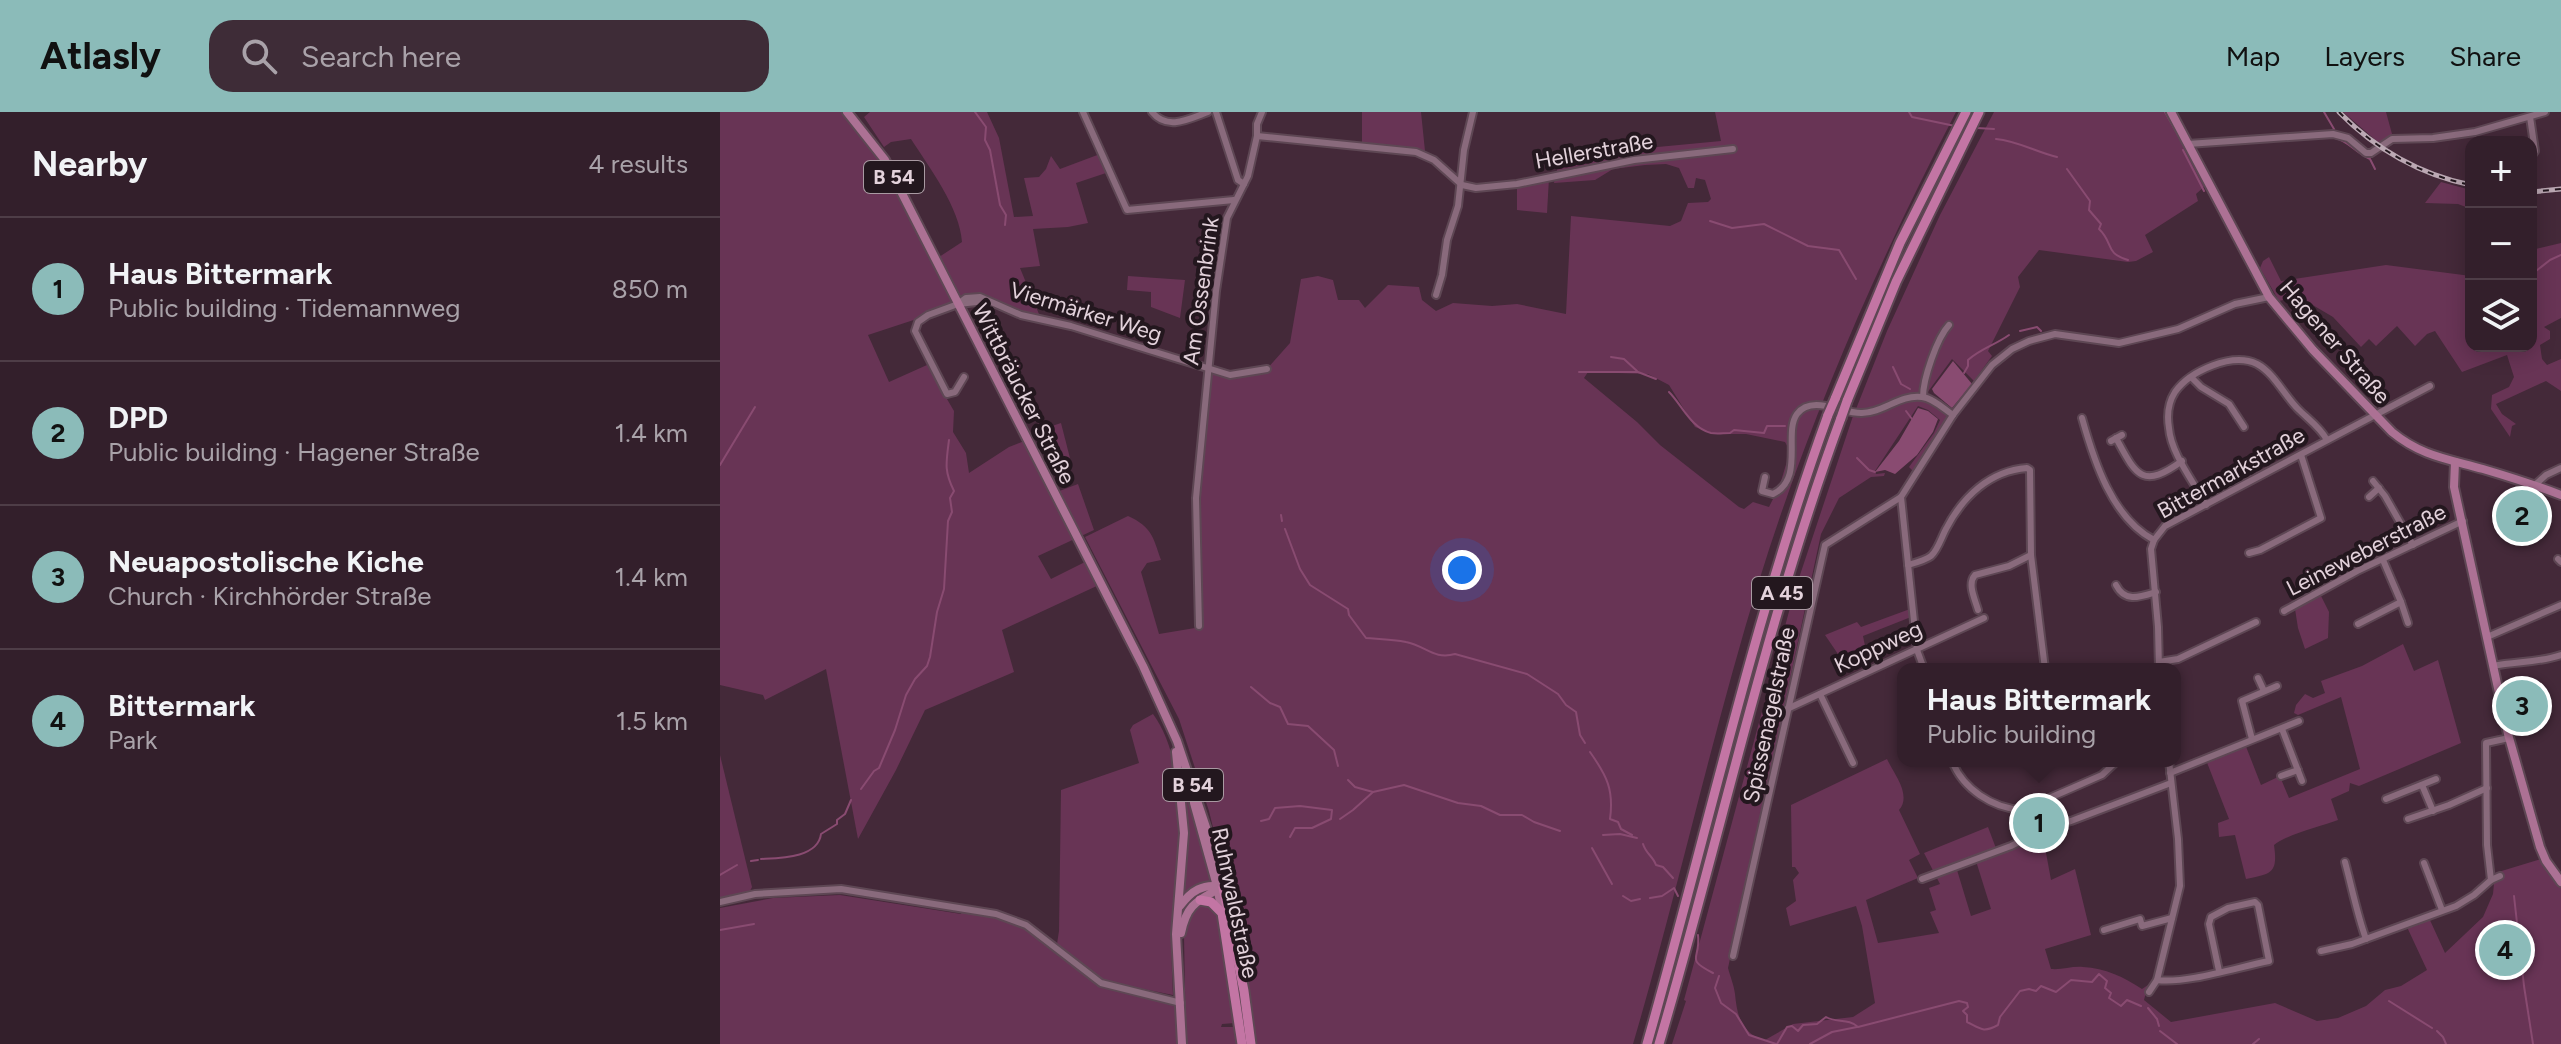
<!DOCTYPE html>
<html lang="en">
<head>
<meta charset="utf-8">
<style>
	:root { --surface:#331f2b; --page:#3e2c37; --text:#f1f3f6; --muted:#a9a2a9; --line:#4e3d47; --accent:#8bbbb9 }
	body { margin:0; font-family:Figtree,sans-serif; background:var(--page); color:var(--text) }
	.controls { position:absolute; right:24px; top:24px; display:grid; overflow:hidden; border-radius:16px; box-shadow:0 4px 20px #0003 }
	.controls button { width:72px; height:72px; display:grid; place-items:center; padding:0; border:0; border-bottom:2px solid var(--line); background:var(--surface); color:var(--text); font:40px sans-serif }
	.you { position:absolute; left:742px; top:458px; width:28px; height:28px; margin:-20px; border:6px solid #fff; border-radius:50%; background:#1a73e8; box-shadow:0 0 0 12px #1a73e833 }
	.badge { display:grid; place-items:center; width:52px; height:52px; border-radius:50%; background:var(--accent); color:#111; font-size:26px; font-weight:700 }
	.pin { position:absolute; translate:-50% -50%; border:4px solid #fff; box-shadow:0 2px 8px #0006 }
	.popup { position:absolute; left:1177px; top:551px; width:284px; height:104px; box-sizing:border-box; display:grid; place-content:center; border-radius:16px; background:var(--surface); filter:drop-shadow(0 2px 6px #0005); font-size:26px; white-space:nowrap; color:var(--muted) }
	.popup b { font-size:30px; color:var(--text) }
	.popup::after { content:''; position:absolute; left:50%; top:100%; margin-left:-16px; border:16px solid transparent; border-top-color:var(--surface) }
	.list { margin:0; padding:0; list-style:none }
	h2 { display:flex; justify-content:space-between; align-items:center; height:104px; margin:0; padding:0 32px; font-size:34px }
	h2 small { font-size:26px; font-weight:400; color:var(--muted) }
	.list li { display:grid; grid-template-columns:52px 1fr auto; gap:24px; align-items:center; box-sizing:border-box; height:144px; padding:0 32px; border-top:2px solid var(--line) }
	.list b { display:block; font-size:30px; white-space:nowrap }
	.list p { margin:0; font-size:26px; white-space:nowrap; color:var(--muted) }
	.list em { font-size:26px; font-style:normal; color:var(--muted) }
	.icon { flex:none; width:44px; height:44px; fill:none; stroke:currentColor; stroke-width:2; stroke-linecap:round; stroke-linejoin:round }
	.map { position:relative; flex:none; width:1841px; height:932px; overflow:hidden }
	header { display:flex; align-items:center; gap:48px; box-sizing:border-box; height:112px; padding:0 40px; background:var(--accent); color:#111 }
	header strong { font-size:38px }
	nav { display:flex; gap:44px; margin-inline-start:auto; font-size:28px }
	.search { width:560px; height:72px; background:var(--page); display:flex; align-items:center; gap:20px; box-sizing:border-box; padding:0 28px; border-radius:24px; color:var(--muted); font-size:30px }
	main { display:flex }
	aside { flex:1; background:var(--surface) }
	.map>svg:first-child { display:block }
</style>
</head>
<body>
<header>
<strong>Atlasly</strong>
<div class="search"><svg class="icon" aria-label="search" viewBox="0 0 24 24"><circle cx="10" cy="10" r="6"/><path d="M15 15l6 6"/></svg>Search here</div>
<nav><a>Map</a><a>Layers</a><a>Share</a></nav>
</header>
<main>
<aside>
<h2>Nearby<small>4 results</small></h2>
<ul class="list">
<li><span class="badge">1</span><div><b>Haus Bittermark</b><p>Public building · Tidemannweg</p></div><em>850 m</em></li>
<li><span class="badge">2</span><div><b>DPD</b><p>Public building · Hagener Straße</p></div><em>1.4 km</em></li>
<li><span class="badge">3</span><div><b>Neuapostolische Kiche</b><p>Church · Kirchhörder Straße</p></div><em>1.4 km</em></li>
<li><span class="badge">4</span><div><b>Bittermark</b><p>Park</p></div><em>1.5 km</em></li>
</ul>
</aside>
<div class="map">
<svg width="1841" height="932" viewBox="0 0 1841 932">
	<rect width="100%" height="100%" fill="#442939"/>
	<!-- green -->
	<g fill="#683455" fill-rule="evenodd">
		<path d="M0,0H127L165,48L216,147L242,130C240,96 209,55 191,27L171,30L164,35L144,5L150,0H267L279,26L294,105L313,104L304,66L319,65L326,57L331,44L340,57L380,42L389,60L356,71L368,111L348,115L313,117L320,154L300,156L321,207L301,203L269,188L224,198L148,223L169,270L207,253L234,299L233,320L246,341L249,361L289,335L307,328L334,381L358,372L374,418L318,444L331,467L369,448L381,472L282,518L294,560L205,598L176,658L138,727L106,557L45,588L43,583L0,573Z"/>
		<path d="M642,0H701L705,39L696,36L642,30Z"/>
		<path d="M995,0H1236C1158,150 1089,308 1039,469C992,622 958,779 913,932H536L521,835L508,777L489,699L459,607L365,425L408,404C432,415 433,425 441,448L427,451L421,460L439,522L481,515L478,403L491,259L515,262L545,259L570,231L581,167L598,164L613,168L618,188H639L645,196L668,173L699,175L702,188L716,199L733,191L772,194L797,192L846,202L851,104L950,114L961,109L968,91L988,90L991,87L985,68L976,66L974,76H968L959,56L946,52L925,53L893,57L875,68L834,71L838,54C857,55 872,49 891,44C899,42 910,44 918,45L927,36L1001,29ZM868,260L928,262L949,273L975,315L993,322H1026L1065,330L1070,339L1059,376L1051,380L1053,387L1049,395L1033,390L1024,397L1019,395L940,333L917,310L864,266Z"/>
		<path d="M1274,0H1447L1485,74L1476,82L1478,89L1425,123L1433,140L1416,149L1408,150L1319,138L1298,165L1300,175L1268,239L1272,244L1254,269L1232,247L1207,281L1185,284L1142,299L1136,297L1167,219L1220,103Z"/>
		<path d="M1623,0H1666L1672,22L1660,32Z"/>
		<path d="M829,66L827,101L797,98V72Z"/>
		<path d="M1721,70L1751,78V97L1738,92L1705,91Z"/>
		<path d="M1841,131V206L1824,215L1830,219V227L1820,233L1822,247L1827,253L1841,247V279L1826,269L1776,292L1782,302L1796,312L1792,314L1790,325L1771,297L1772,283L1789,275L1794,265L1787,243L1742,260L1715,219L1707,222L1695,234L1677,214L1656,234L1649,227L1641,235L1613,205L1591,192L1588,194L1580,184L1559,189L1540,156L1543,149L1549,145L1561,169L1666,153L1751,164V234H1811V209L1813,218H1815L1811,197V138Z"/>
		<path d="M408,164L465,168L460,206L431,195V180L407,178Z"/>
		<path d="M1198,286C1210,290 1225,295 1230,307L1201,352L1193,359L1189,355L1214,321L1220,308L1208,298L1198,294L1155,359L1156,362L1165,361L1164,364L1151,365L1119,386L1101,422L1008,856C1010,864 1014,873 1015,882C1017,903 1021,922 1045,928L1073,912L1133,905L1155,891L1142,814L1136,794L1070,814L1066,796L1076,789L1073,768L1079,761L1075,755H1072L1071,693L1167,647C1174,662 1192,683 1179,698L1200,742L1189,748L1198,766L1146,788L1158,831L1219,821L1210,800L1216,798L1209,776L1220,772L1204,741L1268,715L1277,739L1322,719L1331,768L1355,757L1371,823L1325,837L1331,857C1342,858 1352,854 1363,855C1385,856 1404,865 1422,877L1428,873L1424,888L1451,910L1555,891L1597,909L1618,906L1646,894L1665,878L1681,874L1707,858L1687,815L1709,806L1725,841L1763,805L1773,782L1775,761L1821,747L1841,774V932H952L966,889L964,888L1074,481L1133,304L1182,288ZM1256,749L1271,797L1251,804L1237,758Z"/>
		<path d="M341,311L352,354L337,357L326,316Z"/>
		<path d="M1601,484L1609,500L1608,526L1585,537L1578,516L1575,497Z"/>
		<path d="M1190,497L1191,505L1143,524L1145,534L1120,545L1105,523L1137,510L1141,515Z"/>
		<path d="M1683,532L1694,559L1718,548L1741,631L1639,674L1630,671L1629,679L1611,687L1618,708C1602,714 1565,723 1554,733C1558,761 1552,762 1526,767L1515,723L1499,725L1498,711L1509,707L1486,648L1521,636L1525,632L1541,673L1558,665L1561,667L1569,686L1640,657L1621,585L1578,603L1574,601L1576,593L1585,582L1593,586L1605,581L1601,569L1642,554Z"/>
		<path d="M433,602C474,659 456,756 452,821C451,841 452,862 453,883L388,870L377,864L337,832L339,819L341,678L419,651L410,618L413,613Z"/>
		<path d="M0,643L32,775L30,779L0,787Z"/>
		<path d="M462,665L493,769L471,778L461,787Z"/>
		<path d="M120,783L241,802L243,798L300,809L381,871L461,891L462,932H0V796L53,786Z"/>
		<path d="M482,792C491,794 494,797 498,806L515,911L502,912L501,915H516L517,932H466L464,824L469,805Z"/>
	</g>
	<!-- water -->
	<g fill="#894b71">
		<path d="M1233,249L1252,272L1232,296L1214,281L1212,277Z"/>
		<path d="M1198,296L1208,299L1218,307L1213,320L1197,343L1175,362L1165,358L1155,360L1179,329Z"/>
	</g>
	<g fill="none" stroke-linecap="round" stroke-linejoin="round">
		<!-- stream -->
		<g stroke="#894b71" stroke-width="2">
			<path d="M255,0L266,15L265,28L270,38L280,93L286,103L285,113"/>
			<path d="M1189,0L1192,5L1235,14"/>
			<path d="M1445,0L1461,28"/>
			<path d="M1604,0L1614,17"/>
			<path d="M1257,16L1274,17"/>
			<path d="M1615,26C1629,29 1634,40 1650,47L1655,57"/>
			<path d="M1276,27C1298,29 1316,40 1337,45"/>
			<path d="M1463,38L1484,79"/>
			<path d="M1347,57L1370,89L1369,98L1381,112L1379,117C1394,131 1384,141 1408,148"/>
			<path d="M990,109L1012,116L1044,112L1088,134L1119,138L1136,167"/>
			<path d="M1811,163L1830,148L1841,143"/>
			<path d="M1300,219L1317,215L1321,219"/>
			<path d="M891,245L904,247L917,259"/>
			<path d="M1173,255L1181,272L1190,277"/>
			<path d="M859,260H918L936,267"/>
			<path d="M1244,261L1248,254V248C1260,237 1275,233 1289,223"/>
			<path d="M949,280C962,293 971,316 991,321C998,322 1003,321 1010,321L1014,318L1044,321L1047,314H1065"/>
			<path d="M1186,299L1192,307"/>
			<path d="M1137,346L1149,358L1155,360"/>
			<path d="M0,353L35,295"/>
			<path d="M561,403L562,409"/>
			<path d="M565,417L580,457L590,473L628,497L629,503L646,526C659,527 673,527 686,530C706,534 714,548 735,542L807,562L838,582L846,593L856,600L860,623L865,631"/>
			<path d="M531,575L550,591L560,595L568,612L588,614L614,638L618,654"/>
			<path d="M870,640C887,664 894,678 890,707L898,710L901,717L912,723"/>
			<path d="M628,668L635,675L653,680L684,673L738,691L761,694L780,703H802L814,710L840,719"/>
			<path d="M141,677L154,659L159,656L175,618L186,583L195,567L207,554L210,545L217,500L224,477L228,409L232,400L230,386L234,379C224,359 226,351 229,328"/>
			<path d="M620,707L633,698L653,680"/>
			<path d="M541,709L549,707L555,696L580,694L612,698L611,707L592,716H575L570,725"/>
			<path d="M883,723L900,722L917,726"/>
			<path d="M923,732C926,742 933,744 936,753L943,755L953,766"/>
			<path d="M872,736L892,772"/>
			<path d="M41,747C60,746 98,746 101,722L117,712V708L125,702L131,688"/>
			<path d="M31,749L38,748"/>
			<path d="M0,763L17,753"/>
			<path d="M903,784L911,789L920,787"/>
			<path d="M1794,784L1804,874L1813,932"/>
			<path d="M930,786L942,784L954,776L958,784"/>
			<path d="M0,818L34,812"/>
			<path d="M978,823C981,848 964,846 993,861"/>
			<path d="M999,864L995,876L1001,891L1016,902L1029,923L1056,932"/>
			<path d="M1669,889L1712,916"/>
			<path d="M1428,896L1437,907L1439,914"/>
			<path d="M1440,919L1457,932"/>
			<path d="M1717,919L1723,925L1726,932"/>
			<path d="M1057,932L1067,915L1072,914L1078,919L1083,913L1097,912L1106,905C1116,911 1129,906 1138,915L1239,889L1247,891L1248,895L1243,899L1247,903V910C1261,917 1263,921 1278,913L1280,905L1300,879L1309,877L1316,879L1321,874L1336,880L1351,868L1372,870L1379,862L1387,869L1385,876L1391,881L1389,886L1401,894L1407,888L1421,894"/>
			<path d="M1090,932L1112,920L1137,915"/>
			<path d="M1533,932L1539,927"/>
		</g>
		<!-- minor casing -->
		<g stroke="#5e4754" stroke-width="10">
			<g id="minor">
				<path d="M363,0L407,98L514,88"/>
				<path d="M432,0C447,19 469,7 488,0"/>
				<path d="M496,0L518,68L524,72"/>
				<path d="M1810,5L1815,39L1811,45"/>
				<path d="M537,24L696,40L714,48L742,73L756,76L797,72L914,48L1013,37"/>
				<path d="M1468,32L1613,22L1628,26L1646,41H1651L1672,27L1713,26L1755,20L1825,0"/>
				<path d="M716,183L722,163L727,128L738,94L744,38L753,0"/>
				<path d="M238,192L266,189"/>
				<path d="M244,265L235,280L227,282L195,219L198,210L208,203L238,192L246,186L260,185L301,203L351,214L510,263L547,257"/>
				<path d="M1472,266L1481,275L1509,292L1524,315"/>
				<path d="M1203,285C1203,267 1217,226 1229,213"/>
				<path d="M1362,306C1374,349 1392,406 1434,428"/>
				<path d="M1396,326C1416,363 1422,378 1462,349"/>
				<path d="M1391,329L1402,323"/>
				<path d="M1045,365L1042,379L1053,382C1085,367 1063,321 1077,302C1092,282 1123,302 1142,301C1163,301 1180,282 1202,285C1213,286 1224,297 1233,303"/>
				<path d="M1653,369L1665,384L1693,433"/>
				<path d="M1815,373L1826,363L1841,356"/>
				<path d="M1181,385L1197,538L1204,557"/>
				<path d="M1649,385L1659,376"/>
				<path d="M1486,393C1474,370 1451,342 1449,316C1447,304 1448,291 1455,280C1470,259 1512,240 1537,252C1554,261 1564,283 1578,297C1588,307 1600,315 1607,328"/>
				<path d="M1529,441L1540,438L1601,406L1581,343"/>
				<path d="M1838,447L1841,450"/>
				<path d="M1188,453C1195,451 1206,448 1211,444C1218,438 1222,424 1226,417C1243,384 1270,359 1307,356L1310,358L1311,443L1325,557"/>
				<path d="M1396,473C1405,491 1420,485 1436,480"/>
				<path d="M1681,490L1688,511"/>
				<path d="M1258,498C1255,487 1247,472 1255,463L1289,454L1311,443"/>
				<path d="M1564,499L1637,459L1743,409"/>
				<path d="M1638,512L1681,490L1663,448"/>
				<path d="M479,514L476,386L496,179L507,106L528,64L537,24V12L542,0"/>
				<path d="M1767,525L1841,493"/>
				<path d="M1439,550L1458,547L1536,510"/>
				<path d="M1773,554C1796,549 1818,551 1841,543"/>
				<path d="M1439,557L1438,515L1431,437L1434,428L1445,414L1710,274"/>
				<path d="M1538,566L1544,579"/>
				<path d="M1100,582L1133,651"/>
				<path d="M1067,597L1264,506"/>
				<path d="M1562,617L1582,669"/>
				<path d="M1532,627L1522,589L1557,574"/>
				<path d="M1232,649C1243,677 1272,696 1302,698L1382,663L1397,649"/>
				<path d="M1450,661L1579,609"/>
				<path d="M1561,664L1578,658"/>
				<path d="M1702,673L1713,699"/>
				<path d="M1666,687L1716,667"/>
				<path d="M1688,707L1729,693L1767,676"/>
				<path d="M1625,750C1632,776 1637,802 1646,827"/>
				<path d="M1704,751L1722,798"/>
				<path d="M1202,767L1291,734L1329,715L1351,709L1451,671"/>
				<path d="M1771,768L1767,733L1766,631L1789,626"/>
				<path d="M0,790L35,782L121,777L276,802L306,813L381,871L461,891"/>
				<path d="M1384,818L1420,807L1422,814L1452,806"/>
				<path d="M1601,839L1632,832L1736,794L1754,783L1771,768L1780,764"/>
				<path d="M1013,844L1105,433L1181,385L1233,303L1272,253L1292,237L1309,229L1335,222L1399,231L1458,217L1515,192L1549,185"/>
				<path d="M1437,868C1466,872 1518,855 1549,849L1538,793L1535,790L1508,796L1491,805L1489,812L1499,859"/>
				<path d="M1429,880L1437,868L1460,774L1458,727L1449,649"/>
			</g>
		</g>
		<!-- major casing -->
		<g stroke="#5e4754" stroke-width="12">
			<g id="major">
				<path d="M127,0L165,48L423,554L457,629L501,760L503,775"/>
				<path d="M1451,0L1549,185L1593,238L1672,320C1701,344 1728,347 1763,357C1790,365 1815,373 1841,383"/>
				<path d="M1735,350L1734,375L1788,622L1820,735L1826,749L1841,770"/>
				<path d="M456,640L464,721L456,822L462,932"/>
				<path d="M474,691L497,774L502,801"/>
				<path d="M460,794C471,779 483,771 502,775"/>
				<path d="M461,821C467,791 478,789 502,775"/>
			</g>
		</g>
		<!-- highway casing -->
		<g stroke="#5e4754" stroke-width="13">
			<g id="highway">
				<path d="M1115,287L1180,131L1246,0"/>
				<path d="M1127,289L1176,170L1259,0"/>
				<path d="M503,775L524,879L531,932"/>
				<path d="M480,788L491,790L502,801L522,932"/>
				<path d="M927,932C987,722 1033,509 1108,303"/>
				<path d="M939,932C1001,723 1045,511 1121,306"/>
			</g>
		</g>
		<!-- minor -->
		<use href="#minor" stroke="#896a7c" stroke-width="6"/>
		<!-- major -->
		<use href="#major" stroke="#ac7194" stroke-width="8"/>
		<!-- highway -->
		<use href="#highway" stroke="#c375a4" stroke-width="9"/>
		<!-- rail casing -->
		<g stroke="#bba8b3" stroke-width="5">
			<g id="rail">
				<path d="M1619,0C1655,37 1701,63 1751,73"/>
				<path d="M1811,80L1841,77"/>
			</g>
		</g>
		<!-- rail -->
		<use href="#rail" stroke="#23171e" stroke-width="2" stroke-dasharray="6" stroke-linecap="butt"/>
		<!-- highway-bridge casing -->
		<g stroke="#5e4754" stroke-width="13" stroke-linecap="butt">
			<g id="highway-bridge">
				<path d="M1108,303L1115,287"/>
				<path d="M1121,306L1127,289"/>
			</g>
		</g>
		<!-- highway-bridge -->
		<use href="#highway-bridge" stroke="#c375a4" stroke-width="9"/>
	</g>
	<g text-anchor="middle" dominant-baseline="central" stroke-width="8" stroke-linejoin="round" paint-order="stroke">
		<!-- shield labels -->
		<g fill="#23171e" stroke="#a99aa2" stroke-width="2">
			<rect x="144" y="49" width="60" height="32" rx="6"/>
			<rect x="1032" y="465" width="60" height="32" rx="6"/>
			<rect x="443" y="657" width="60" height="32" rx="6"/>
		</g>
		<g font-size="20" font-weight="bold" fill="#e3d2db">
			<text x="174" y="65">B 54</text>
			<text x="1062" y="481">A 45</text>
			<text x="473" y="673">B 54</text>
		</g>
		<!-- street labels -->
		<g font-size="22" fill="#e3d2db" stroke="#23171e">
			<text transform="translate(874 39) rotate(-10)">Hellerstraße</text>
			<text transform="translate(481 179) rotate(-82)">Am Ossenbrink</text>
			<text transform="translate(366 200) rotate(17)">Viermärker Weg</text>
			<text transform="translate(1615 230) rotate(49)">Hagener Straße</text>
			<text transform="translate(304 282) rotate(63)">Wittbräucker Straße</text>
			<text transform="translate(1511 361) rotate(-29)">Bittermarkstraße</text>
			<text transform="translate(1646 438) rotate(-27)">Leineweberstraße</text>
			<text transform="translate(1158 535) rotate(-25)">Koppweg</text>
			<text transform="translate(1049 603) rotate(-78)">Spissenagelstraße</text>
			<text transform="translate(515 791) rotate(78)">Ruhrwaldstraße</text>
		</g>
	</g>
</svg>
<div class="controls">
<button>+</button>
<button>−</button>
<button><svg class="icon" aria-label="layers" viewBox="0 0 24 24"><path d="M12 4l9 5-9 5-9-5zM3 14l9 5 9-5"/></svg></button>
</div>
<div class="you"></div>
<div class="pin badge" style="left:1319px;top:711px">1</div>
<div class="popup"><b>Haus Bittermark</b>Public building</div>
<div class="pin badge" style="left:1802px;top:404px">2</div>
<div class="pin badge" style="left:1802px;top:594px">3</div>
<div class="pin badge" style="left:1785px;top:838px">4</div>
</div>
</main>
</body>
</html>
